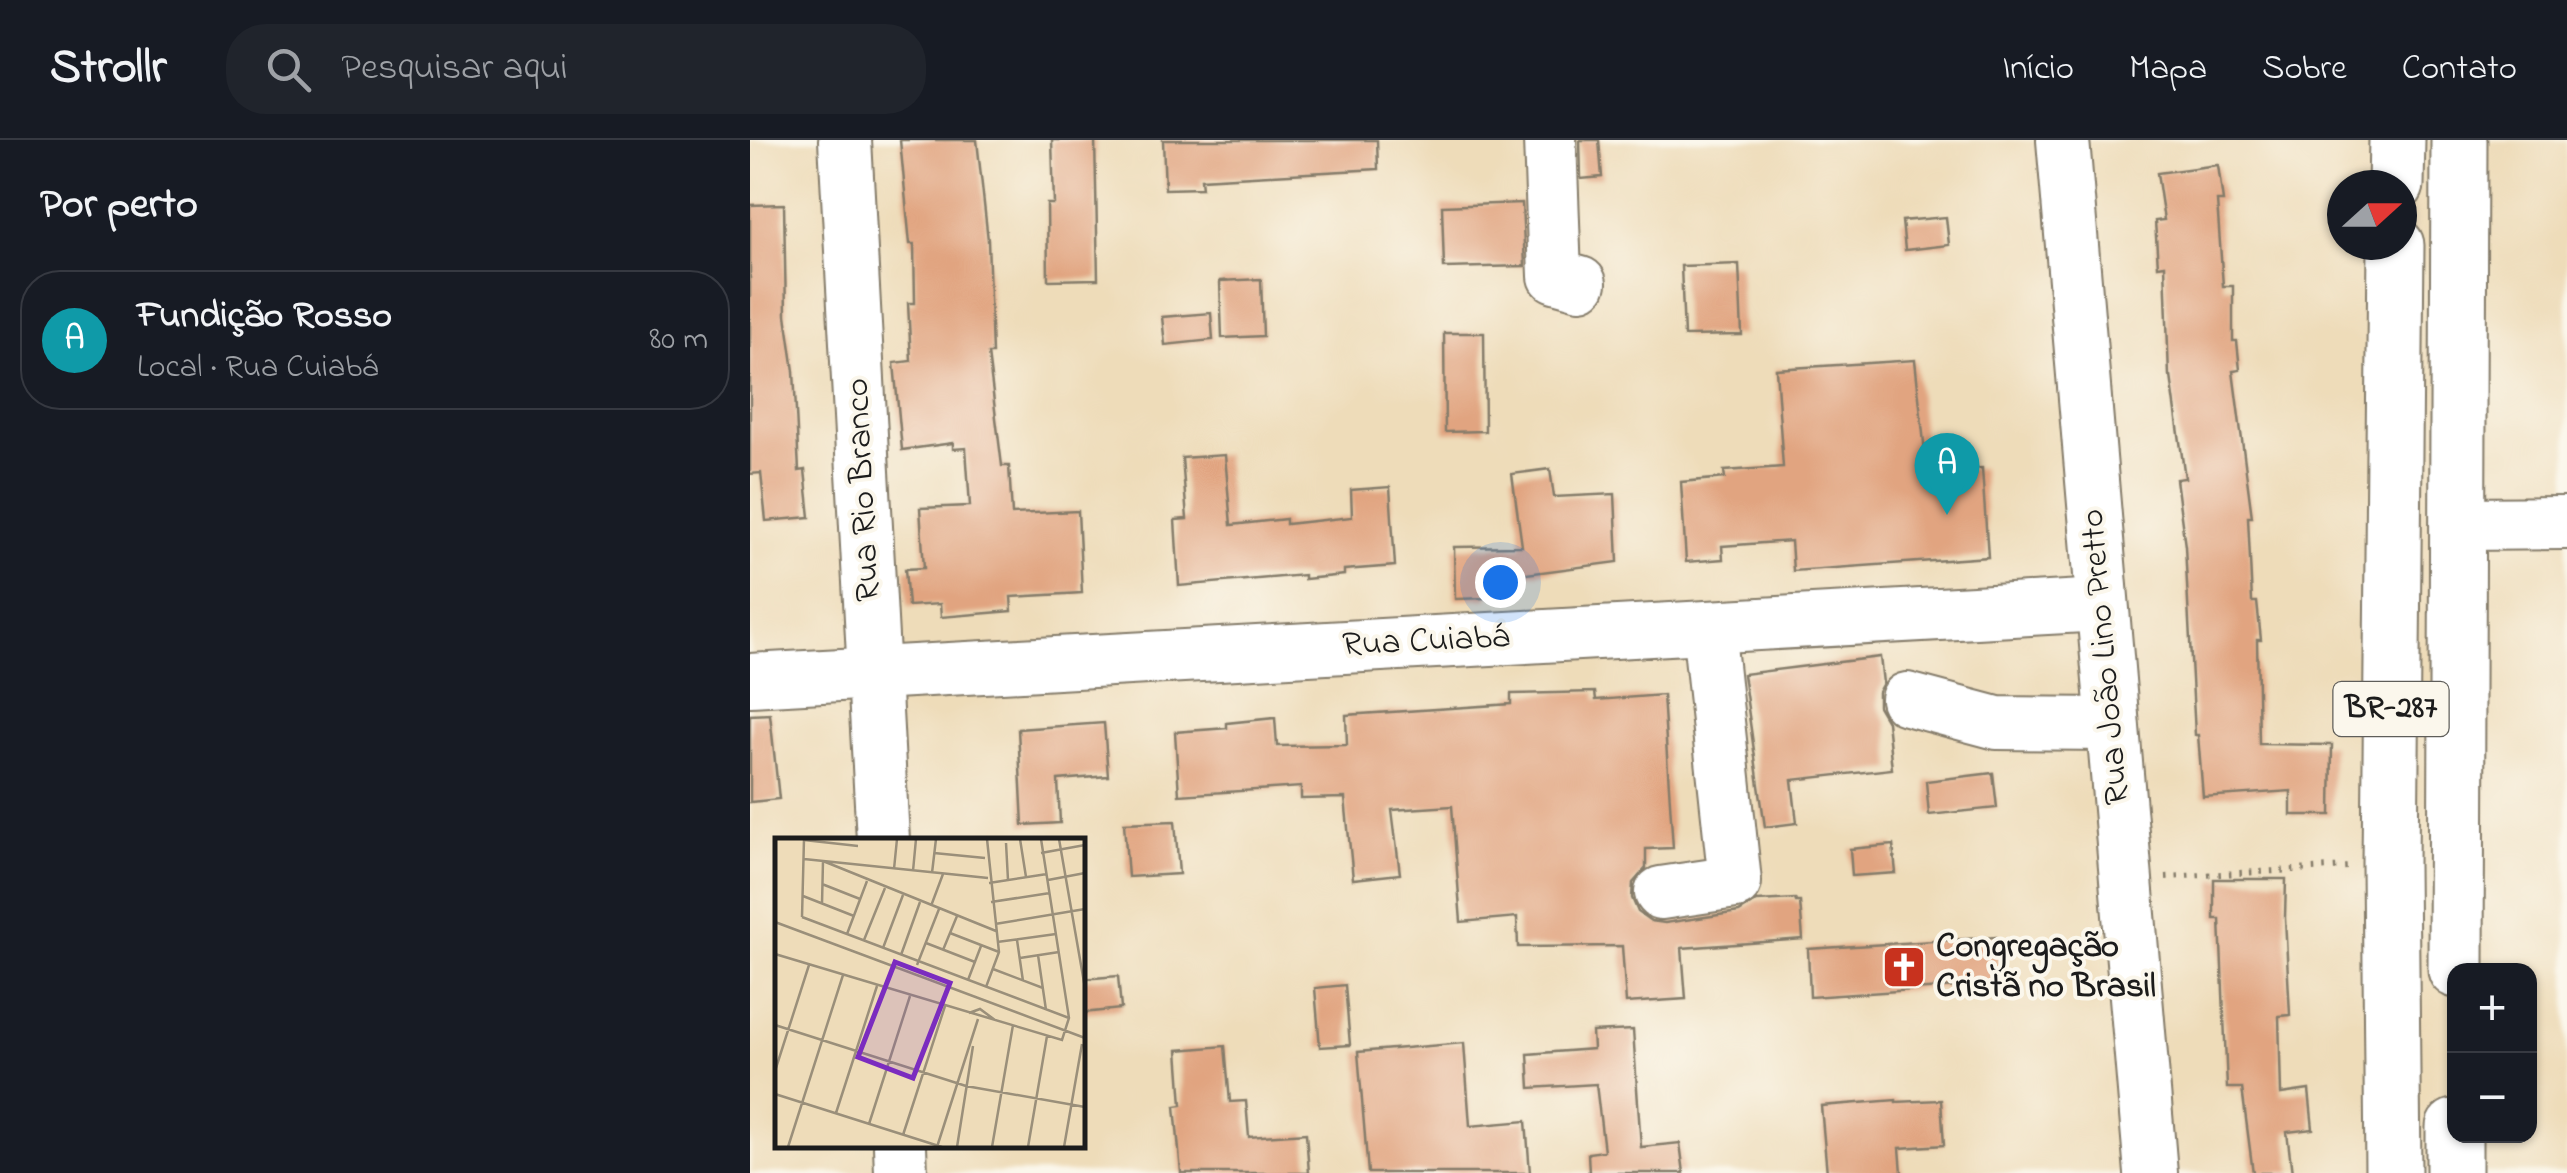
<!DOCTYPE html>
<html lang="pt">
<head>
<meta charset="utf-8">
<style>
	:root { --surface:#171b24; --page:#20242c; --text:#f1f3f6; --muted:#9ea1a6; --line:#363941; --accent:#0b8043 }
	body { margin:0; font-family:"Indie Flower",sans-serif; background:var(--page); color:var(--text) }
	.controls { position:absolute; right:30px; bottom:30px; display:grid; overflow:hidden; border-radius:20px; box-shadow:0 2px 8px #0004 }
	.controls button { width:90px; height:90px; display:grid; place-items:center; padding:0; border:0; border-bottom:2px solid var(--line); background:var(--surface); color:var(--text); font:50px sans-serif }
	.compass { position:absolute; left:1577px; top:30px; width:90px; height:90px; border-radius:50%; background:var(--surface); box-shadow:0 2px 8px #0004; rotate:69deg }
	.you { position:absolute; left:750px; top:442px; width:35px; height:35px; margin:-25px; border:8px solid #fff; border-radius:50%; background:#1a73e8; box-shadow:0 0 0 15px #1a73e833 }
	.badge { display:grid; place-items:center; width:65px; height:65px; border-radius:50%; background:var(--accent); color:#fff; font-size:32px; font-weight:700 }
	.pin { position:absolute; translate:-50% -82px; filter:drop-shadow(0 2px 5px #0008) }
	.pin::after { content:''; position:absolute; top:52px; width:35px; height:30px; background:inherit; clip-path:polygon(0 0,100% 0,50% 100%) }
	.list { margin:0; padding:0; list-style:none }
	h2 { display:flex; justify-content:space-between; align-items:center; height:130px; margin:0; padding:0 40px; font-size:42px }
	h2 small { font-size:32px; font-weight:400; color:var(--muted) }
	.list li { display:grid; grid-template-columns:65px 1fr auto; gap:30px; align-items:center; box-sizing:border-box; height:140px; margin:0 20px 20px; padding:0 20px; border:2px solid var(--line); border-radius:40px }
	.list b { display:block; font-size:38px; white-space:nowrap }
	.list p { margin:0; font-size:32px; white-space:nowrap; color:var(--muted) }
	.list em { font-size:32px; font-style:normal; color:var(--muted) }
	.icon { flex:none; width:55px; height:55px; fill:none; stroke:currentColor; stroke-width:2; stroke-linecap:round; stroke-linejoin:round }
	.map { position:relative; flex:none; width:1817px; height:1033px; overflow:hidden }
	header { display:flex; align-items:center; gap:60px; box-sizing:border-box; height:140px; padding:0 50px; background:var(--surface); border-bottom:2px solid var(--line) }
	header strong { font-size:48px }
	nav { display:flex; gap:55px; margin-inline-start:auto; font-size:35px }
	.search { width:700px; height:90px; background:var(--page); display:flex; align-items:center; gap:25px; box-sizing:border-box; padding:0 35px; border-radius:40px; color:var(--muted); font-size:38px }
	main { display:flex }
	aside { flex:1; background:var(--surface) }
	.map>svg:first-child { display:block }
</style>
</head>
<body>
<header>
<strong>Strollr</strong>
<div class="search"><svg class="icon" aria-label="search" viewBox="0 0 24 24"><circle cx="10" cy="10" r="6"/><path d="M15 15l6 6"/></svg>Pesquisar aqui</div>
<nav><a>Início</a><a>Mapa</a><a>Sobre</a><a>Contato</a></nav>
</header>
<main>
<aside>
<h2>Por perto<small></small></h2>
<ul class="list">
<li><span class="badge" style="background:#0f9aa8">A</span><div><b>Fundição Rosso</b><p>Local · Rua Cuiabá</p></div><em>80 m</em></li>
</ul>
</aside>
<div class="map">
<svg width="1817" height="1033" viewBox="0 0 1817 1033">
	<rect width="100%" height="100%" fill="#fbf7ec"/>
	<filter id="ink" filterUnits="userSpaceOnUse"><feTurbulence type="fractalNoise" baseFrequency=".01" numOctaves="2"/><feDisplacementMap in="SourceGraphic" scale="20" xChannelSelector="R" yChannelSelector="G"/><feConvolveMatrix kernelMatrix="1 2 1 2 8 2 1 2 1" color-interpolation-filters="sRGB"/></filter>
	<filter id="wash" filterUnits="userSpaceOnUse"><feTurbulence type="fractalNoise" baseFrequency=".0048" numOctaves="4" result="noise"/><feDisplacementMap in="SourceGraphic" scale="40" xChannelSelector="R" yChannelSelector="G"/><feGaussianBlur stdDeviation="2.25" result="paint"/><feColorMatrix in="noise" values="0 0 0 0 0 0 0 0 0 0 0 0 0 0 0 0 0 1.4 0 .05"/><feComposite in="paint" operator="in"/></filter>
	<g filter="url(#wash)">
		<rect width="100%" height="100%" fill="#eedcb9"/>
		<g id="blocks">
			<!-- building -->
			<g fill="#e1a480">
				<path d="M150,0H227L238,100L242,214H238L252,326H259L262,374L328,371L332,453L261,457L262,471L191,477L190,464L158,466L155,429L174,428L170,368L220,366L216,308L203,309V303L152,310L144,223L161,221L158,163H165L164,104H160Z"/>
				<path d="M302,0H345L348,139L298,140L297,64H304Z"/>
				<path d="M413,0H627L628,29L451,39L452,48L415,49Z"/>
				<path d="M830,0H849L852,37L831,39Z"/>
				<path d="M1468,25L1473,61H1467L1473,146H1483V201H1487L1490,230L1483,231L1502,377H1498L1502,462H1507L1511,500H1507L1509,604L1582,605L1581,675H1541V651L1453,657L1448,595H1445L1435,406L1426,339L1435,338L1421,236H1419L1415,125L1408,126L1405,81L1414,80L1407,33Z"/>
				<path d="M772,63L775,126L694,128L692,66Z"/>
				<path d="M34,64L36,175L44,231L49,331L55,330L60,377L16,381L11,333L0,334V65Z"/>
				<path d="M1196,77L1199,105L1155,110L1152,81Z"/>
				<path d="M989,124L992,195L934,196L931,126Z"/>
				<path d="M511,139L513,196L472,198L470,141Z"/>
				<path d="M461,173L463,200L415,205L412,177Z"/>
				<path d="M694,193H734L735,291L695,292Z"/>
				<path d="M1165,220L1177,331L1232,328L1238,417L1043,431L1041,401L972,406L973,419L936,422L931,342L975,338L974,331L1033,327L1026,229Z"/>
				<path d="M475,315L481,385L536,379V384L602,377L601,350L640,347L645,426L594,430V435L554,439V435L429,446L425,380L437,379L432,318Z"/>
				<path d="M800,329L804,357L865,354L868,422L738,439V458L705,459L704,407L772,406L762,334Z"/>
				<path d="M1130,517L1133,543L1128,552V566L1137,581L1142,629L1042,640L1047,683L1015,687L993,534Z"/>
				<path d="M845,552L846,560L913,555L923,708L896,709V728L883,743L882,758L888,772L901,781L915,783L989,772L1007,761L1045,759L1046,762H1050L1053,799L932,808L936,859L876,863L872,806L768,807L767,777L711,782L702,666L642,670L650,734L603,739L595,658L551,659V647L429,655L425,592L477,588V583L525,578L527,606L597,605L596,575L761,564V554Z"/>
				<path d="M20,574L29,659L0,662V575Z"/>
				<path d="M354,583L358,636L308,640L310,683L273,685L268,589Z"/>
				<path d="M1243,633L1247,668L1179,675L1176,641Z"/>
				<path d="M425,681L429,734L378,737L374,683Z"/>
				<path d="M1143,705L1146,733L1102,736L1100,709Z"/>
				<path d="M1464,739H1536L1535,778L1540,875L1529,876L1531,954L1559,950L1563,989L1537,992L1542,1033H1503L1492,948H1477L1470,779H1464Z"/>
				<path d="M1246,797L1250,844L1060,857L1058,809Z"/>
				<path d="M368,836L371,869L332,873V839Z"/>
				<path d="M595,845L600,905L570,907L565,848Z"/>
				<path d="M883,890L891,1007L930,1003L934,1033H839L838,1013L854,1011L846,944L780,948L778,914L843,909L842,892Z"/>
				<path d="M714,903L720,986L776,981L780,1033H618L608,912Z"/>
				<path d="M475,906L480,962L496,961L499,997L556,993L559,1033H431L425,966L432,965L428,910Z"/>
				<path d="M1146,960V962L1191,960L1194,1005L1150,1008L1152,1033H1077L1071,966Z"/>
			</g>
		</g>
	</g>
	<g filter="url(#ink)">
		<use href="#blocks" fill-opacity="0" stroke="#857c6a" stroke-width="2.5"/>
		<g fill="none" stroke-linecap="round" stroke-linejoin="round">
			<!-- minor casing -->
			<g stroke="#857c6a" stroke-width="56">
				<g id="minor">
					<path d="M95,0L133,700"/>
					<path d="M800,0L805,136L830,143"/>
					<path d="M1313,0L1401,1033"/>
					<path d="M1709,384L1817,383"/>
					<path d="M0,540L1352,465"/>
					<path d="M1157,559L1247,583L1362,584"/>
					<path d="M911,753L985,742L958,487"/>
					<path d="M150,1006L151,1033"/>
				</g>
			</g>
			<!-- highway casing -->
			<g stroke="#857c6a" stroke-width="59">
				<g id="highway">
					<path d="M1646,45L1647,0"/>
					<path d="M1706,830L1709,0"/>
					<path d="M1643,1033L1640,725L1646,105"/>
					<path d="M1704,1033V987"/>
				</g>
			</g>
			<!-- path -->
			<path stroke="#857c6a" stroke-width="6" stroke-dasharray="2.5 8" stroke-linecap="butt" d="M1416,737L1599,727"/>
			<!-- minor -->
			<use href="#minor" stroke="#fff" stroke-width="52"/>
			<!-- highway -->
			<use href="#highway" stroke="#fff" stroke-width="55"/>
		</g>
	</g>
	<!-- icons -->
	<defs>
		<g id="church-square" transform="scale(2.25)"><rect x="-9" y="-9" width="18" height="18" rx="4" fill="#c8321e" stroke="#fbf7ec"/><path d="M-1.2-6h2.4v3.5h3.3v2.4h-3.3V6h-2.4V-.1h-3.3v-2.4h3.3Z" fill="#fff"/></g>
	</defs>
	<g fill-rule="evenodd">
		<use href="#church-square" x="1154" y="827"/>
	</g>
	<g text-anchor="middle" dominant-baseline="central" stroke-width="8" stroke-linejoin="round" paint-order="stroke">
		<!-- shield labels -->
		<rect fill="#fbf7ec" stroke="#5f5e5a" stroke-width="2.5" x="1583.5" y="542" width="115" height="54" rx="8"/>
		<g font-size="32" font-weight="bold" fill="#1c1c1c">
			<text x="1641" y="569">BR-287</text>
		</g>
		<!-- street labels -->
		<g font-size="35" fill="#1c1c1c" stroke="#fbf7ec">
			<text transform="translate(114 350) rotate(-93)">Rua Rio Branco</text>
			<text transform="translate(676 502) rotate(-3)">Rua Cuiabá</text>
			<text transform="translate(1356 517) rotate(-95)">Rua João Lino Pretto</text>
		</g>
		<!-- poi labels -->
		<g font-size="35" font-weight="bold" fill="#1c1c1c" stroke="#fbf7ec" text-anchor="start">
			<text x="1186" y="807">Congregação<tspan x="1186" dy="40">Cristã no Brasil</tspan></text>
		</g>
	</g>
	<!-- overview -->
	<g transform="translate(25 698)">
		<rect width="310" height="310" fill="#eedcb9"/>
		<path fill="none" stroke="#9a8f7a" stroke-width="2.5" d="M245,1L251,39M284,1L310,150M29,2L83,8M231,5L233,42M159,15L210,20M266,15L310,7M29,21L213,40M48,23L221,93M119,31L122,1M138,33L141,1M157,35L161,1M273,42L310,35M214,45L272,36M47,46L85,61M28,58L79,78M216,64L275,55M47,66L48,23M156,68L168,36M27,79L294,180M27,79L29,1M0,84L310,200M220,86L310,71M175,95L224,114M72,96L92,43M89,102L110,50M242,102L248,143M222,104L281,96M151,105L200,124M108,110L128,57M168,112L182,78M0,116L287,202L294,180L266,1M126,117L145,64M263,117L271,172M245,120L284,114M142,127L164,71M218,131L268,150M193,142L206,108M211,149L224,114L212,1M194,175L205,171L220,182M0,187L191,248L310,269M0,233L34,127M0,256L167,309M61,275L102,148M94,286L135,158M128,297L170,168M13,309L68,137M162,309L203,181M182,309L198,208M217,309L238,187M253,309L272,198M289,309L307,206"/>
		<path fill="#7b2cbf" fill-opacity="0.15" stroke="#7b2cbf" stroke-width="5" d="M120,124L175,145L138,240L83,219Z"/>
		<rect width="310" height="310" fill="none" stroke="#1c1c1c" stroke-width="5"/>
	</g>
</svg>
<div class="controls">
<button>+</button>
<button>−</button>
</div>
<svg class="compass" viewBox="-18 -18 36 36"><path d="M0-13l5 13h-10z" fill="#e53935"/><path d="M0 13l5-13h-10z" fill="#9ea1a6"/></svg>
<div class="you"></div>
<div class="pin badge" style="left:1197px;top:375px;background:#0f9aa8">A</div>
</div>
</main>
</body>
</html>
